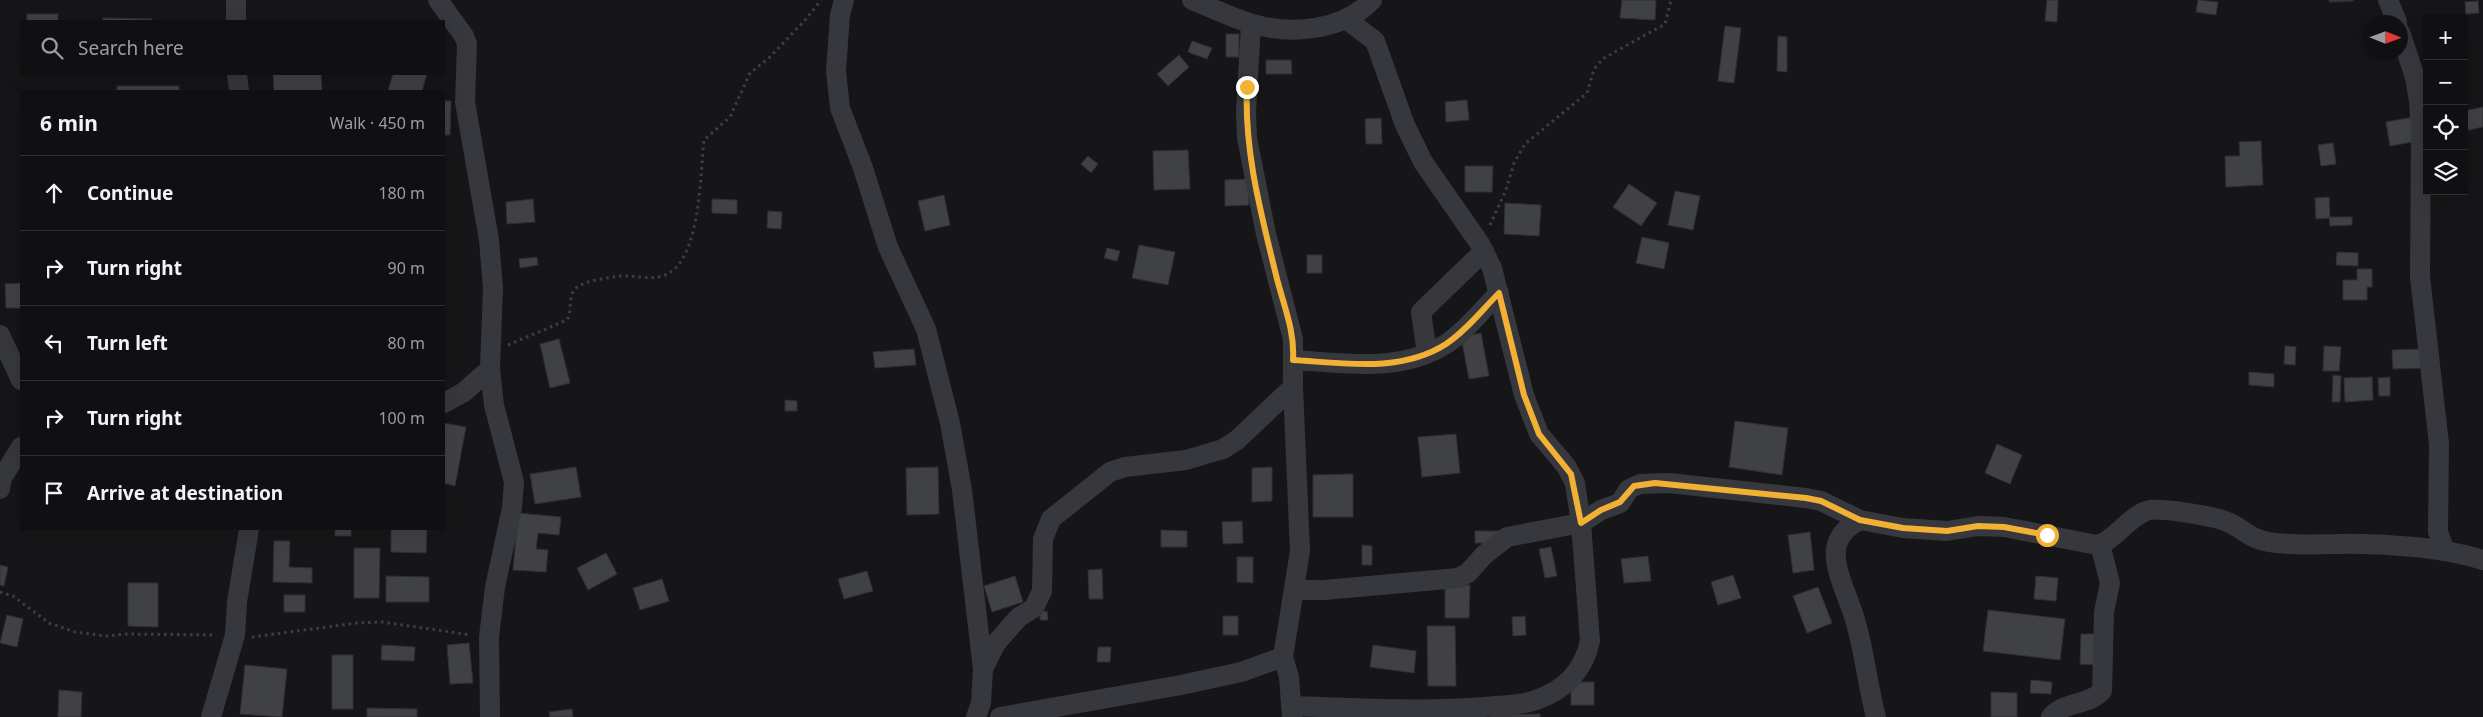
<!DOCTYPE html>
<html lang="en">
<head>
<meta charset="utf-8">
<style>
	:root { --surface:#101012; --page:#19191b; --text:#f1f3f6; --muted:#9c9d9f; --line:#303032 }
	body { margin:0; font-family:"Noto Sans",sans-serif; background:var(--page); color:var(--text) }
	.controls { position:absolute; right:15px; top:15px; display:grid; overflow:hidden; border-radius:0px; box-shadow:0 5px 20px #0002 }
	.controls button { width:45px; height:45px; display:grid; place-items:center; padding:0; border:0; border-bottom:1px solid var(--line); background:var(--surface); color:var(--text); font:25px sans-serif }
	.compass { position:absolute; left:2363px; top:15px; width:45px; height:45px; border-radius:50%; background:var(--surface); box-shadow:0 5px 20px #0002; rotate:91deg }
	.stop { position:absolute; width:15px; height:15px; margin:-11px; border:4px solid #f2b134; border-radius:50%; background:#fff }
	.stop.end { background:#f2b134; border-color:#fff; box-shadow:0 1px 5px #0008 }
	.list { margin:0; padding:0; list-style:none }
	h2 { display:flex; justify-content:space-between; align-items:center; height:65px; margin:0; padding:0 20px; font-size:21px }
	h2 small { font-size:16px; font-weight:400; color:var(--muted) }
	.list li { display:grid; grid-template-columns:32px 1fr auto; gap:15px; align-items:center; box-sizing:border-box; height:75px; padding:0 20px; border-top:1px solid var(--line) }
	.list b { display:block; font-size:19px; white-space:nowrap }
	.list em { font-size:16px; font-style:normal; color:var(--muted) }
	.icon { flex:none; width:28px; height:28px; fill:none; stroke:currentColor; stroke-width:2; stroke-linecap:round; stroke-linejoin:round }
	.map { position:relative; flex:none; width:2483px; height:717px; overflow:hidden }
	.search { position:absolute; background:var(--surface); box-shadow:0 5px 20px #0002; left:20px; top:20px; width:425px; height:55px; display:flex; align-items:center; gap:12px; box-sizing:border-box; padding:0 18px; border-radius:0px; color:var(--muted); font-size:19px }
	.panel { position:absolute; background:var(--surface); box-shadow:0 5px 20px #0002; left:20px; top:90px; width:425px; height:440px; border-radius:0px }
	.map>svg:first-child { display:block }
</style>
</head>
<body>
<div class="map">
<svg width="2483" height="717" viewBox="0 0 2483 717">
	<rect width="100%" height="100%" fill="#161618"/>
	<!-- building -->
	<g fill="#404145" stroke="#303034">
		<path d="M1622,0H1656L1655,20L1620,18Z"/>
		<path d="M2047,0H2058L2057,22L2045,21Z"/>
		<path d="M2198,0L2218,2L2216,15L2196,12Z"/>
		<path d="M2329,0H2353V1L2329,2Z"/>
		<path d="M2478,1L2479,13L2466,14L2465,2Z"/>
		<rect x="27" y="14" width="31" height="7"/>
		<path d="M103,18L152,19V21H103Z"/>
		<path d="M1725,26L1741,28L1734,83L1718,81Z"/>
		<rect x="1226" y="34" width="13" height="23"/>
		<path d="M1778,36L1787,37V72L1777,71Z"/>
		<path d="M1192,41L1212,48L1207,59L1188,52Z"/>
		<path d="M1179,55L1189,67L1168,86L1157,74Z"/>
		<path d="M1266,60H1291L1292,74H1266Z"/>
		<path d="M273,74H321L322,91H274Z"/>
		<path d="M393,74H427L422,91H388Z"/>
		<rect x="117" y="86" width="62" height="5"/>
		<path d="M1467,100L1469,120L1446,122L1445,102Z"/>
		<path d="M444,101H451L450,135H444Z"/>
		<path d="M2483,107V127L2464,131V111Z"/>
		<path d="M2414,117L2418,141L2390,146L2386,122Z"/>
		<path d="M1381,118L1382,144H1366L1365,119Z"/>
		<path d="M2261,141L2263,185L2226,187L2225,156H2240L2239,142Z"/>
		<path d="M2333,143L2336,164L2321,166L2318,145Z"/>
		<path d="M1188,150L1190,189L1154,190L1153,151Z"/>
		<path d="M1088,156L1098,164L1091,173L1081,164Z"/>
		<path d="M1465,166H1493L1492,192H1465Z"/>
		<path d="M1248,179L1249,205L1225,206V180Z"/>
		<path d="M1629,184L1657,203L1641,226L1613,207Z"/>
		<path d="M1675,191L1700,196L1693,230L1668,225Z"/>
		<path d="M944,195L950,225L925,231L918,201Z"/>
		<path d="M2329,197L2330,218L2316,219L2315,198Z"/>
		<path d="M533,199L535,222L507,224L506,202Z"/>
		<path d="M712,199L737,200V214L712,213Z"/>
		<path d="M1505,203L1541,205L1539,236L1504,234Z"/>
		<path d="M768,211L782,212L781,229L767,228Z"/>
		<path d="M2329,217H2352V225L2330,226Z"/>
		<path d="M1642,237L1669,243L1664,269L1636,263Z"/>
		<path d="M1139,245L1175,252L1168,285L1132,278Z"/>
		<path d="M1107,248L1120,251L1117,261L1104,258Z"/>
		<path d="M2337,252L2358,253V266L2336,265Z"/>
		<rect x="1307" y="255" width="15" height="18"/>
		<path d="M537,257L538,265L520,268L519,259Z"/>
		<path d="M2357,269H2372V287H2367V300H2343V280H2357Z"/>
		<path d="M21,283V308H6L5,284Z"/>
		<path d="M1481,333L1489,376L1469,379L1461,337Z"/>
		<path d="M559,339L570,383L550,388L540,344Z"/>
		<path d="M2285,346L2296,347L2295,365L2284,364Z"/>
		<path d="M2324,346L2341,347L2339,371H2323Z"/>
		<path d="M914,349L916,365L875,368L873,352Z"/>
		<path d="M2422,349L2423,368L2393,369L2392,350Z"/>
		<path d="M2249,372L2274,374V387L2249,385Z"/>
		<path d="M2333,375L2341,376L2340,402H2332Z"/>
		<path d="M2372,377L2373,400L2345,402L2344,378Z"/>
		<path d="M2390,377V396H2379L2378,378Z"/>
		<path d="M785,400L797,401V411H785Z"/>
		<path d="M1735,421L1788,428L1782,475L1729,467Z"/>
		<path d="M444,423L466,427L455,486L444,483Z"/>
		<path d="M1456,434L1460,473L1422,477L1418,437Z"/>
		<path d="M1997,444L2022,455L2010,484L1985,473Z"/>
		<path d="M576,467L581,497L535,504L530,474Z"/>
		<path d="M938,467L939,514L907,515L906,468Z"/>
		<path d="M1272,467V501L1252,502V468Z"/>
		<path d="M1353,474V517H1313V475Z"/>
		<path d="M518,513L561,517L559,535L538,533L536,549L548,550L546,572L513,570Z"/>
		<path d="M1242,521L1243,543L1223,544L1222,522Z"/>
		<rect x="335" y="529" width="16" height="7"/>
		<path d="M391,529H427L426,553L391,552Z"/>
		<path d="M1161,530L1187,531V547H1161Z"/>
		<rect x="1475" y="531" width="24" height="12"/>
		<path d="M1810,532L1814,570L1793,573L1788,535Z"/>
		<path d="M274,541H290L289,567L312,568V583L273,582Z"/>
		<path d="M1362,545L1372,546V565H1362Z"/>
		<path d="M1551,547L1557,576L1545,578L1539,549Z"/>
		<path d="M354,548H380L379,598H354Z"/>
		<path d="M606,553L617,574L588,590L577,568Z"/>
		<path d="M1648,556L1651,581L1624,583L1621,559Z"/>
		<path d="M1237,557H1253V583L1237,582Z"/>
		<path d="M0,565L8,567L4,586L0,585Z"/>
		<path d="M1102,569L1103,599H1089L1088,570Z"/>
		<path d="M867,571L873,591L844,599L838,579Z"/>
		<path d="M1733,575L1741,598L1718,605L1711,582Z"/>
		<path d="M386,576L429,577V602H386Z"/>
		<path d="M1015,576L1023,602L992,612L984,586Z"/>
		<path d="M2036,576L2058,578L2056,601L2034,599Z"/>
		<path d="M662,579L669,601L640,610L633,588Z"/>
		<path d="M128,583H158V627L128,626Z"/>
		<path d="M1445,585H1470L1469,618H1445Z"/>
		<path d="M1818,587L1832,623L1807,633L1793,596Z"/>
		<rect x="284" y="595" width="21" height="17"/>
		<path d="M1988,610L2065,619L2060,660L1983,651Z"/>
		<path d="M1047,611L1048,620H1040V612Z"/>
		<path d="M7,615L23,619L17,647L0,643Z"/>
		<rect x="1223" y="616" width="15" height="19"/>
		<path d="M1525,616L1526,635L1513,636L1512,617Z"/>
		<path d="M1427,626H1455L1456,686H1428Z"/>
		<path d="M2081,634H2100L2099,665L2080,664Z"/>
		<path d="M469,643L473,683L450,684L447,645Z"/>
		<path d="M382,645L415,647L414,661L381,660Z"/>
		<path d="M1373,645L1416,651L1414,673L1370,667Z"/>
		<path d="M1098,647H1111L1110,662H1097Z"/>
		<rect x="332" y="655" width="21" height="54"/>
		<path d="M245,665L287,669L282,717L240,714Z"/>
		<path d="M2031,680L2052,682L2051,694L2030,693Z"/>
		<rect x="1571" y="682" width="23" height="23"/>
		<path d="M59,690L82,692L81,717H58Z"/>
		<path d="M1991,692L2017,693V717H1991Z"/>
		<path d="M367,708L417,709V717H367Z"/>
		<path d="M572,709L573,717H550L549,712Z"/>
		<path d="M1540,714V717H1490V715Z"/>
	</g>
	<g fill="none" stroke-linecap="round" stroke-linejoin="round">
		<!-- path -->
		<g stroke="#3d3f44" stroke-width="3" stroke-dasharray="2.5 4" stroke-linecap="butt">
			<path d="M1490,225L1506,190L1514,163L1525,144L1587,93L1594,69L1604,58L1665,24L1671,0"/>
			<path d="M508,345L567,320C573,310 567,296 576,288C586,280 608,278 620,276C634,275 648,280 662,276C701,266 700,174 704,140L730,117L750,73L769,58L807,18L821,0"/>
			<path d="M0,592L13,596L49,623L75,632L106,636L127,634L215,635"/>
			<path d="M252,637L357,623L382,622L471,635"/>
		</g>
		<!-- minor -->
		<g stroke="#37383d" stroke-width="20">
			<path d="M438,0L464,36L467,44L465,102L489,240L493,288L490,369L494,405L514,482L512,508L495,587L489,637L490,717"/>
			<path d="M844,0L840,15L836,71L840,108L863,168L888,247L926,329L950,423L962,490L983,669L981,703L976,717"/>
			<path d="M1192,0C1212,8 1232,18 1253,24C1292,35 1343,31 1372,0"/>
			<path d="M2388,0L2397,22"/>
			<path d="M236,21V0"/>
			<path d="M1251,24L1246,112L1247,138L1266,234L1293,339V387L1300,551L1283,657L1289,677L1292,717"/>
			<path d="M2400,32L2415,77L2419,101L2421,130L2420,277L2439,444L2438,532L2445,551"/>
			<path d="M237,74L239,91"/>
			<path d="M0,335L21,380"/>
			<path d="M1427,353L1421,312L1484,251"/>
			<path d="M1293,360C1344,363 1400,373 1446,344C1466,331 1482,310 1499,293"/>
			<path d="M444,403L464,392L490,369"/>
			<path d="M0,489L2,478L21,447"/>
			<path d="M1295,590H1324L1458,578L1468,573L1484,555L1507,537L1581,523L1601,510L1620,503L1629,489L1640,484L1669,483L1806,498L1821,501L1860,520"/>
			<path d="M983,669L996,643L1019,617L1034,608L1042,591L1043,539L1051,519L1110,472L1125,467L1186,460L1223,449L1237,440L1293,387"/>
			<path d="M1292,706C1356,708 1420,712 1484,707C1502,705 1519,706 1536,700C1565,690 1584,670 1590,641L1581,523L1575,483L1566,466L1539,434L1524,395L1492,268L1480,244L1423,162L1405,125L1375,41L1346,19"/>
			<path d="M211,717L235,635L237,602L249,529"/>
			<path d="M1000,717L1181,685L1241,672L1283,657"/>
			<path d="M1876,717C1868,687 1865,656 1857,627C1852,604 1833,571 1836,549C1838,535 1848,526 1860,520L1903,528L1947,531L1978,526L2004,527L2097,545C2114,542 2130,514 2150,510C2163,508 2212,516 2225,521C2242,527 2249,539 2269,542C2292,546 2314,544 2337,544C2379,543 2443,547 2483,560"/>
			<path d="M2051,717C2064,701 2088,706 2102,691L2104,612L2110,583L2100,544"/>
		</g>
	</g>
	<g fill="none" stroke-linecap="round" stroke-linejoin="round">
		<!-- route -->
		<path stroke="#f2b134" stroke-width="6" d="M1247,87C1244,151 1261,213 1276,275C1283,304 1295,330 1293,360C1344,363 1401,373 1446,344C1466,331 1482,310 1499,293L1524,395L1539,434L1571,474L1581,523L1601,510L1620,502L1634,486L1655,483L1806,498L1821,501L1860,520L1903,528L1947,531L1978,526L2004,527L2047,535"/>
	</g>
</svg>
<div class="controls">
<button>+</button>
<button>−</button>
<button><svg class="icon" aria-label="locate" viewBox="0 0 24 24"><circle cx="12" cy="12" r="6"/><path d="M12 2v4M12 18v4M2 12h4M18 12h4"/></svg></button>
<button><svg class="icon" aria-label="layers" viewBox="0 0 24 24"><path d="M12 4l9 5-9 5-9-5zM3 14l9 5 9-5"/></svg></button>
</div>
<svg class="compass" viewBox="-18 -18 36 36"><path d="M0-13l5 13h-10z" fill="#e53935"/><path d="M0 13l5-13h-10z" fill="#9c9d9f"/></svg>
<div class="stop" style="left:2047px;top:535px"></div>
<div class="stop end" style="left:1247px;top:87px"></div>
<div class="search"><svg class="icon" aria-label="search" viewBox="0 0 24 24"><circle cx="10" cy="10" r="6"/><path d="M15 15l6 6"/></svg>Search here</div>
<section class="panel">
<h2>6 min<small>Walk · 450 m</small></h2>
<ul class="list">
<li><svg class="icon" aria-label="ahead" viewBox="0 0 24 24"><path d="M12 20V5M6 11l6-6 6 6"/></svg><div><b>Continue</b></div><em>180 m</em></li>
<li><svg class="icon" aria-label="right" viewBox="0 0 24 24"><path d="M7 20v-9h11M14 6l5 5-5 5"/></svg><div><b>Turn right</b></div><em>90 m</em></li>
<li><svg class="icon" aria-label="left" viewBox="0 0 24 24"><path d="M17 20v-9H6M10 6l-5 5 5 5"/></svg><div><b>Turn left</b></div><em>80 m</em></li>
<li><svg class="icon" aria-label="right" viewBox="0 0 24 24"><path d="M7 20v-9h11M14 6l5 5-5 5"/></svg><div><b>Turn right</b></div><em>100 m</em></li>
<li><svg class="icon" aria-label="arrive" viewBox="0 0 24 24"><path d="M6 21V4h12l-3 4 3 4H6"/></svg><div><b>Arrive at destination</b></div></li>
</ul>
</section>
</div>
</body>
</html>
